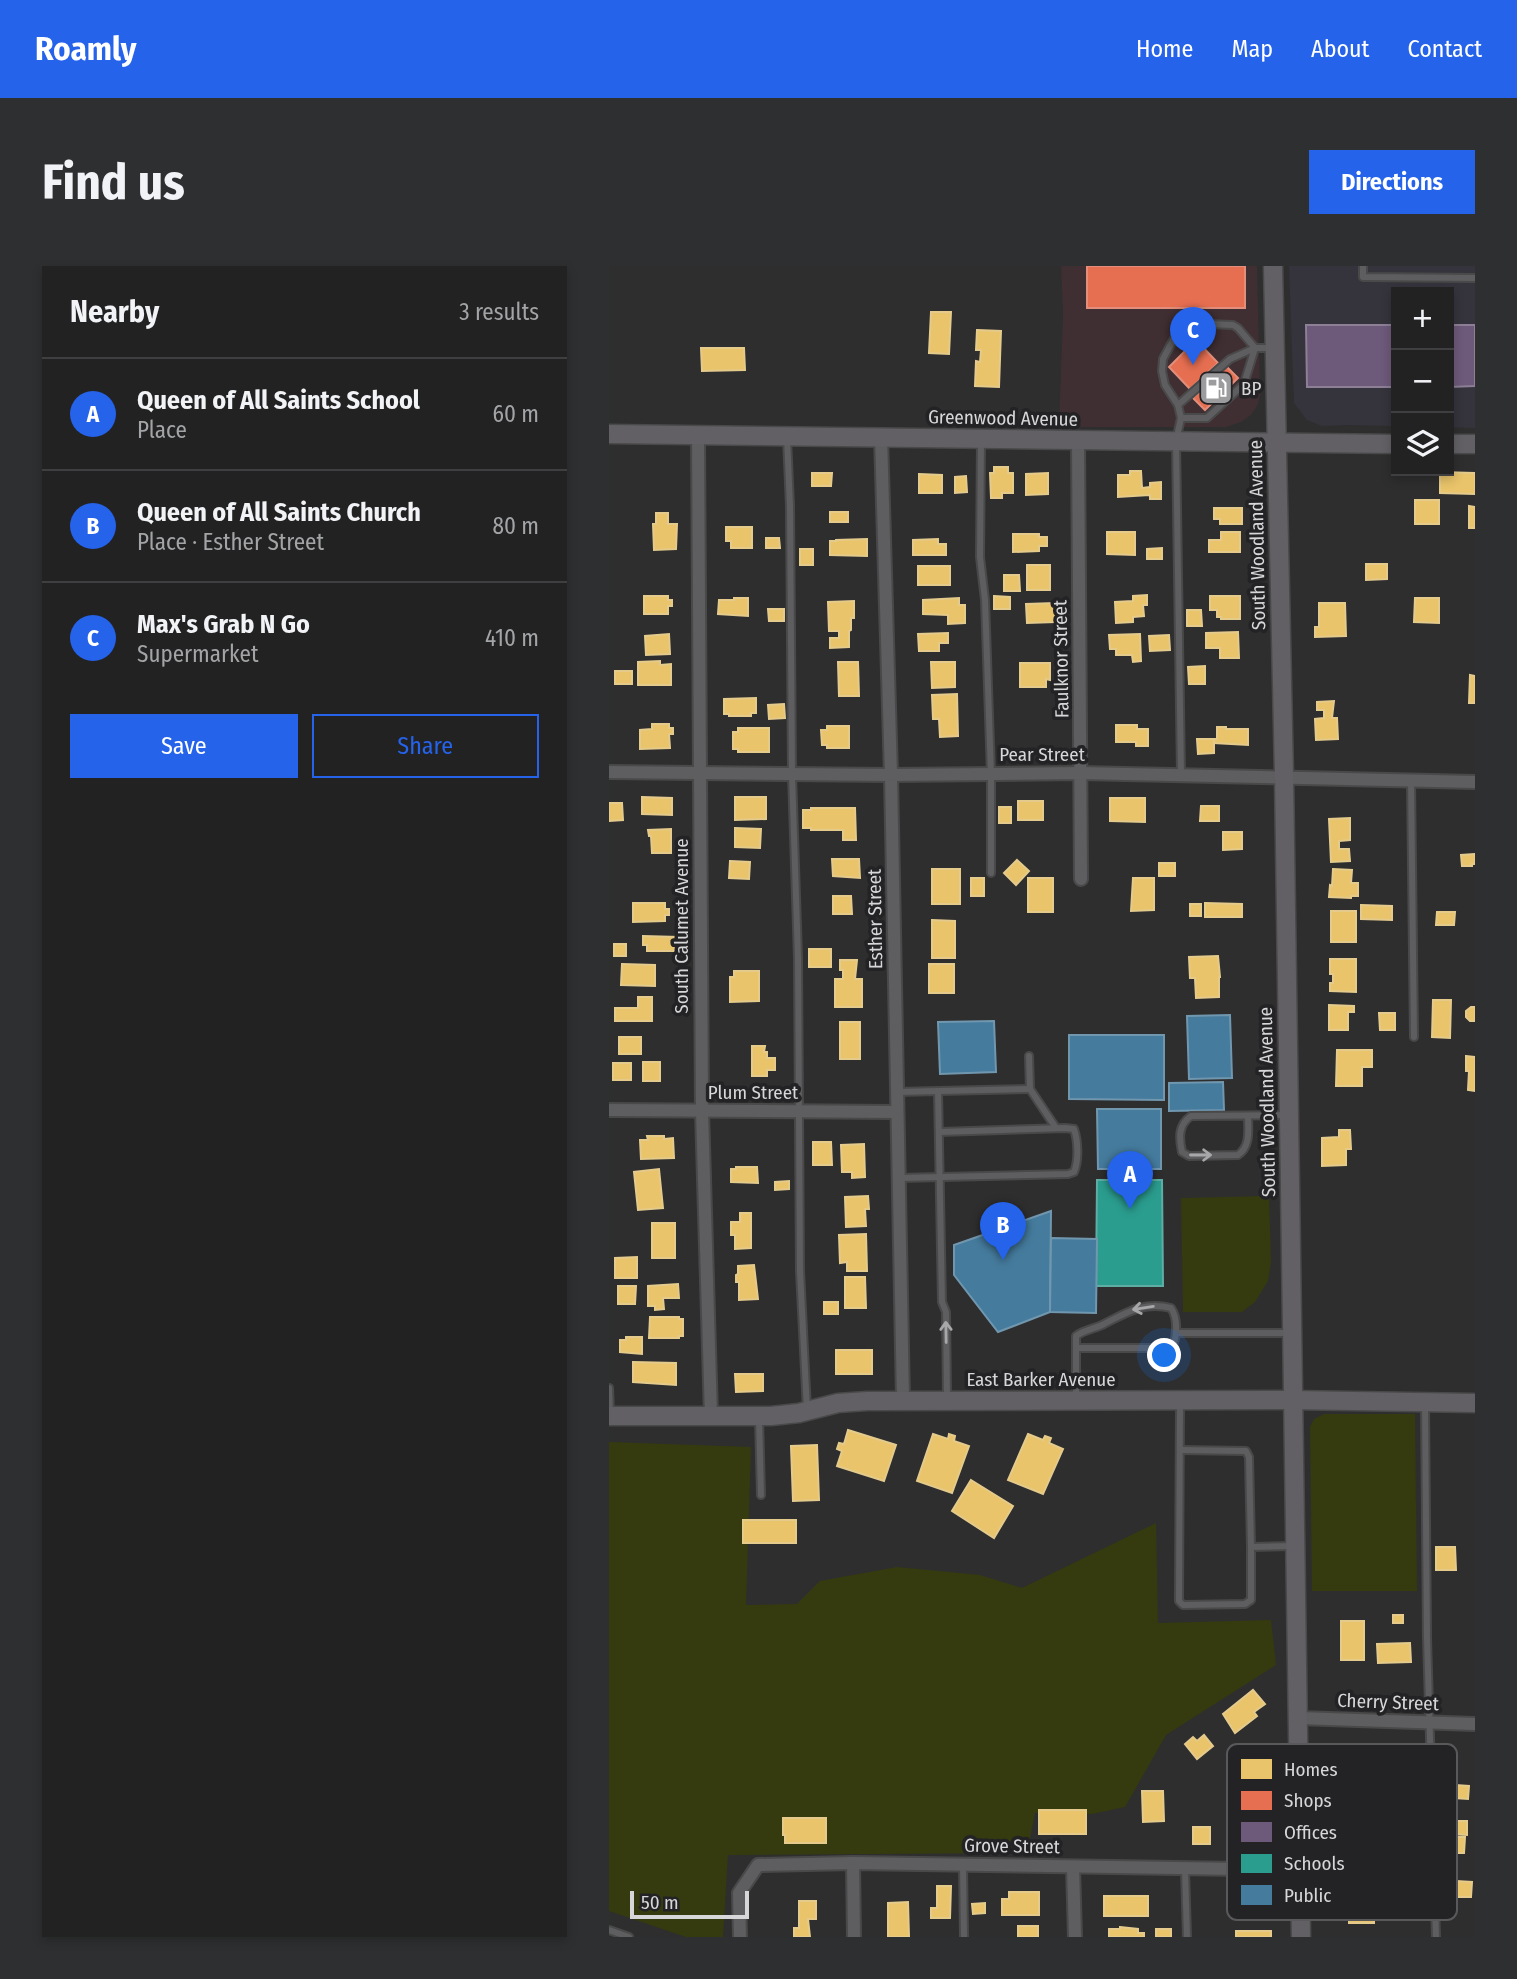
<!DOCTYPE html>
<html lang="en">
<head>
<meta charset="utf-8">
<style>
	:root { --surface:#222223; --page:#2e2f30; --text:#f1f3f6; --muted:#a2a4a6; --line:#3f3f41; --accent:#2563eb }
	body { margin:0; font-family:"Fira Sans Condensed",sans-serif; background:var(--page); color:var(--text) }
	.controls { position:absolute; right:21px; top:21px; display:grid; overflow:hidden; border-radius:0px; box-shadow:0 4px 10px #0003 }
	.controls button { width:63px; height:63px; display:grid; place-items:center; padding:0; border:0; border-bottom:2px solid var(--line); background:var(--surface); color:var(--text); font:35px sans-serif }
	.scale { position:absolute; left:21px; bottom:18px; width:119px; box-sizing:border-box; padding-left:7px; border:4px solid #d7d7d9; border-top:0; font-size:19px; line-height:24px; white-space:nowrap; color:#d7d7d9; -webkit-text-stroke:5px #232326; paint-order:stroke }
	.you { position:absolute; left:556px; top:1090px; width:24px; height:24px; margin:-18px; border:5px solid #fff; border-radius:50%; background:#1a73e8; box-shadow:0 0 0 10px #1a73e833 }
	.badge { display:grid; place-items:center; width:46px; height:46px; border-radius:50%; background:var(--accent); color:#fff; font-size:23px; font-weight:700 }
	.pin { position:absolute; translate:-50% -58px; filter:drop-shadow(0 2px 4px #0008) }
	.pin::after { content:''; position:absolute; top:37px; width:24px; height:21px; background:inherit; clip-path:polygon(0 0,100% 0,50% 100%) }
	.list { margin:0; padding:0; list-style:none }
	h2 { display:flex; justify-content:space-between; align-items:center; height:91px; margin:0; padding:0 28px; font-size:30px }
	h2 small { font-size:23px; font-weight:400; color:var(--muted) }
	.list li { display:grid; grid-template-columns:46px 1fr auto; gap:21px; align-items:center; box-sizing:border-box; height:112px; padding:0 28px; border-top:2px solid var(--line) }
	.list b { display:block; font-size:26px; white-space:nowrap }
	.list p { margin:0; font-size:23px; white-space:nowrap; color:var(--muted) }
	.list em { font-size:23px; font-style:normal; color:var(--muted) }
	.actions { display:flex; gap:14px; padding:21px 28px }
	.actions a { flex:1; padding:16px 0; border:2px solid var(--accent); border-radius:0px; text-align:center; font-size:24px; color:var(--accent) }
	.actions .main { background:var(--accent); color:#fff }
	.icon { flex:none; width:38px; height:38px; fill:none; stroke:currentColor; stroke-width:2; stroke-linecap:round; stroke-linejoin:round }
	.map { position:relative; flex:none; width:866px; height:1671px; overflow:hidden; border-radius:0px }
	header { display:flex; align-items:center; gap:42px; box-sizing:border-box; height:98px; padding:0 35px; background:var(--accent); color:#fff }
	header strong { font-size:33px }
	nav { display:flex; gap:38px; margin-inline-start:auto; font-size:24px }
	.intro { display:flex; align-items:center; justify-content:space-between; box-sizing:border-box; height:168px; padding:0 42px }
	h1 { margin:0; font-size:49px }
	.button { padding:18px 32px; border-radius:0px; background:var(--accent); color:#fff; font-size:24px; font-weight:700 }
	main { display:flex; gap:42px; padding:0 42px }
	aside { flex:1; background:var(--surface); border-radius:0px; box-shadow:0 4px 10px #0003 }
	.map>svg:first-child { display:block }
</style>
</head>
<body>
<header>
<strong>Roamly</strong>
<nav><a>Home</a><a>Map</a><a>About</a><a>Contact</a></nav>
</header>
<div class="intro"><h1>Find us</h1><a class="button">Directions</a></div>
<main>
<aside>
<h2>Nearby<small>3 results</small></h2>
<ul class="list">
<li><span class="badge">A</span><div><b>Queen of All Saints School</b><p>Place</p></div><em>60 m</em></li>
<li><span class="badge">B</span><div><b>Queen of All Saints Church</b><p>Place · Esther Street</p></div><em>80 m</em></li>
<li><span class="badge">C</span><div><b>Max's Grab N Go</b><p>Supermarket</p></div><em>410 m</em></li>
</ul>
<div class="actions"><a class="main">Save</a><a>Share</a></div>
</aside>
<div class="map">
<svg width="866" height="1671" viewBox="0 0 866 1671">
	<rect width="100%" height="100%" fill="#2e2e2f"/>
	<!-- commercial -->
	<path fill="#3f2e32" d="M452,0H648L651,129L649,138L642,149L632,156L617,161H450L454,48Z"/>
	<!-- built -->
	<path fill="#35343c" d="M680,0H866V162L840,161V26H787V160L738,159L713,160L698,154L685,137Z"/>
	<!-- green -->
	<g fill="#353b0e">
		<path d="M660,930L662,996L659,1015L646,1036L633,1046H574L572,932Z"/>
		<path d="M715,1148H806L808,1325H703L701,1161L705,1153Z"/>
		<path d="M0,1176L142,1181L137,1339L188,1338L211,1315L288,1301L371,1309L413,1322L547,1257L549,1357L662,1354L667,1399L557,1469L516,1541L483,1548L426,1547L418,1587L119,1589L114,1671H77L0,1645Z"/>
	</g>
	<!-- homes -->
	<g fill="#e9c46a" stroke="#e4ca8b" stroke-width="2">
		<path d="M322,46H342L340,88L320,87Z"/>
		<path d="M368,64L392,65L390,121L366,120L367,95L371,96L372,84H367Z"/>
		<path d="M92,82H135L136,104L93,105Z"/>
		<path d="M385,201H399V207H404V227H393V232H382L381,207H385Z"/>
		<path d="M521,205H532L533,222L541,221V217L552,216V233H541V229L509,231V209H521Z"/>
		<path d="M831,206L866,207V228L831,227Z"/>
		<path d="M203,207H223L222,220H203Z"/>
		<path d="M439,207V228L417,229V208Z"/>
		<path d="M310,208L333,209V227H310Z"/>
		<path d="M357,210L358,226L346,227V211Z"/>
		<rect x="806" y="234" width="24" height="24"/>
		<path d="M860,240L866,241V262H860Z"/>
		<path d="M605,242H633V258H611V253H605Z"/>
		<rect x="221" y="246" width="18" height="10"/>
		<path d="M47,247H59V258H68L67,283L45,284L44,258H47Z"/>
		<path d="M117,261H143V282H122V275H117Z"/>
		<path d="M498,266H526V289L498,288Z"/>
		<path d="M612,266H631V286H600V274H612Z"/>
		<path d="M404,268H430V271H438V280H430V285L404,286Z"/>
		<path d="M157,272H170L171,282H157Z"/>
		<path d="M258,273V290L221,289V275H227V274Z"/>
		<path d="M329,273V278H337V289H304V274Z"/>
		<path d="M553,282V293H538V283Z"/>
		<rect x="191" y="283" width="13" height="16"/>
		<path d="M757,298H778V313L757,314Z"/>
		<rect x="418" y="299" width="23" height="25"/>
		<rect x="309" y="300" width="32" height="19"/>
		<path d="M395,309H410L411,325H395Z"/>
		<path d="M538,329V339H534L535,350L524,351V356L507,357L506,336L524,335V330Z"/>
		<path d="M35,330H59V334H63V340H59V348H35Z"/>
		<path d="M385,330L401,331V343H385Z"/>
		<path d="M601,330H631V353H612V351H608V344H601Z"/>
		<path d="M125,332H139V350L109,348L110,334H125Z"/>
		<path d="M350,332V339H356V357L339,358V349L314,348V334Z"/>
		<path d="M806,332H830V357L805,356Z"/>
		<path d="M245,335V352H242V364L240,365V381L221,382V372H230V365H220L219,336Z"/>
		<path d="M446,337V338H452V354L447,355V356L418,357L417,338Z"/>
		<path d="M710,337H736L737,370L706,371V361H710Z"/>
		<path d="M159,343H175V355H160Z"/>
		<path d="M578,344H592L593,360H578Z"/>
		<path d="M629,366L630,392H611V382H597V367Z"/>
		<path d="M339,367V377H330V385H310L309,368Z"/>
		<path d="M60,368L61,388L37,389L36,370Z"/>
		<path d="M531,368L532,395L524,396L523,389H507V383H501L500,369Z"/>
		<path d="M560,369L561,384L541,385L540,370Z"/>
		<path d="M51,395V399L62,398V419H29V396Z"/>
		<path d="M229,396H249L250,430H230Z"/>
		<path d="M322,396H346V421L323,422Z"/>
		<path d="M411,397H441V414L437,413V421H411Z"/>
		<path d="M596,400V418H580L579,401Z"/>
		<rect x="6" y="405" width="17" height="13"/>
		<path d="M861,409L866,410V437H860Z"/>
		<path d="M348,428L349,470L331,471L330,453H324L323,429Z"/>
		<path d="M147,432V447H142V450H120V448H115V433Z"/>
		<path d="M725,435L723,452H728L729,473L707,474L706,453L715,452V444H708V436Z"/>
		<path d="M175,438L176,452L160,453L159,439Z"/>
		<path d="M43,458H60V462H64V468H60L61,482L31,483V464L43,463Z"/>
		<path d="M507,459H528V463H539V480H527V476H507Z"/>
		<path d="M218,460H240V482H218V479H213L212,464H218Z"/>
		<path d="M608,461H617V463H639V479L605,477V473H608Z"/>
		<path d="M129,462H160V486H129V483H124V466H129Z"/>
		<path d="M588,473H605V487L589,488Z"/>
		<path d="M33,531L63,532V549L33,548Z"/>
		<path d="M126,531H157V553L126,554Z"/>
		<path d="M501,532H536V556L501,555Z"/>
		<rect x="409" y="535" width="25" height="19"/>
		<path d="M0,537H13L14,554L0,555Z"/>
		<path d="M592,540H610V555H591Z"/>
		<rect x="390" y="541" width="12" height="16"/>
		<path d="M202,542H246L247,574H234V564H202V562H194V544H202Z"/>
		<path d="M741,552V574L730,575V583H740L741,595L722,596L720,553Z"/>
		<path d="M126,562L152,563L151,582L126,581Z"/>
		<path d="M62,563V587H43L42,570H40L39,564Z"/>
		<path d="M614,566H633V583L614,584Z"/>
		<path d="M866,588V598H863V600H853L852,589Z"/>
		<path d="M223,593H250L251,612L224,610Z"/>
		<path d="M408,594L420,605L407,619L395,607Z"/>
		<path d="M121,595L141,596L140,613L120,612Z"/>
		<rect x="550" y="597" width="16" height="13"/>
		<rect x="323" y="603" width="28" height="35"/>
		<path d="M724,603L743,604L742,617H749V630H742V632L720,631L721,619L723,620Z"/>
		<rect x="362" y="612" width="13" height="18"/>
		<rect x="419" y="612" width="25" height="34"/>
		<path d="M524,612H545V644L522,645Z"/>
		<path d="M224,630H242L243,648H224Z"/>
		<path d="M24,637H56V643H60V649H56V655L24,656Z"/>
		<path d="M596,637L633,638V651H596Z"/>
		<rect x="581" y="638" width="11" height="12"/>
		<path d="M752,639L783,640V654L752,653Z"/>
		<rect x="722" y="645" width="25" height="31"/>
		<path d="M828,646H846L845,659H827Z"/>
		<path d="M323,654L346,655V692H323Z"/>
		<path d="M34,670L70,671L71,680H66V685H38V679H34Z"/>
		<rect x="5" y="678" width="12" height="12"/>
		<rect x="200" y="683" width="22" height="18"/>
		<path d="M609,690L611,711H610V731L587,732L586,712H581L580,691Z"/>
		<path d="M721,693H747V726L721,725V717H724V708H721Z"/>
		<path d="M231,694H248L246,713H253V741H226V713H234V704H231Z"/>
		<path d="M13,698L46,699V720L12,719Z"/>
		<rect x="320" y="698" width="25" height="29"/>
		<path d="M125,705H150V735L121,736V711H125Z"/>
		<path d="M29,731H43V755H6V742H29Z"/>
		<path d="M824,734H842L841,772L823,771Z"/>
		<path d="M720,739L745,740V746H739V764H720Z"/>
		<path d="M862,741H866V755H861L857,751V745Z"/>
		<path d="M770,747H786V764H771Z"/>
		<rect x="231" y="756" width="20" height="37"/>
		<rect x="10" y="771" width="22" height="17"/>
		<path d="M143,780H156L155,786H158V792H166V804H158V810H143Z"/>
		<path d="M728,784H763V801H753V820H727Z"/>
		<path d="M857,790L866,791V825L859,824L860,805H857Z"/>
		<rect x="34" y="796" width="17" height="19"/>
		<rect x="4" y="797" width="18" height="17"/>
		<path d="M730,864H741L742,883H737V899L713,900V872L730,871Z"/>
		<path d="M38,870H55V873L64,872L65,892L32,893L31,874H39Z"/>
		<path d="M204,876H222L223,899H204Z"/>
		<path d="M255,878L256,911L243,912V906H233L232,879Z"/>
		<path d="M127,901H148L149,917L122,916V903H127Z"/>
		<path d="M50,903L54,942L29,944L25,906Z"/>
		<path d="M180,915V923L166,924V916Z"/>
		<path d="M259,930L260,943H256L257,960L237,961L236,931Z"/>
		<path d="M131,947H142V982L126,983V969H122V956H131Z"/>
		<rect x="43" y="957" width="23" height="35"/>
		<path d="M257,968L258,1005H238V996L231,997L230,969Z"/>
		<path d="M28,991V1012H6V992Z"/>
		<path d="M145,999L149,1033L130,1034V1016H127V1009L129,1008V1000Z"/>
		<path d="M236,1011H256L257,1042H236Z"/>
		<path d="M69,1018L70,1032H54L55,1043L46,1044V1040H39V1020Z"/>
		<path d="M9,1020H27L26,1038H9Z"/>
		<rect x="215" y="1036" width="14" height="12"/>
		<path d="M41,1051H70V1053H74V1070H70V1072H40Z"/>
		<path d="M17,1071H33V1088L11,1086V1074H17Z"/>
		<rect x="227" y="1084" width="36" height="24"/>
		<path d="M24,1096L67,1097V1119L24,1116Z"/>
		<path d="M126,1108H154V1125L127,1126Z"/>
		<path d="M239,1164L287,1179L275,1215L228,1200L233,1185L228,1183L230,1177L235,1178Z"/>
		<path d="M324,1168L339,1173L340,1168L346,1170L345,1175L360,1180L343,1227L308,1215Z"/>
		<path d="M419,1168L434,1174L436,1170L442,1172L440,1177L454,1183L434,1228L399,1214Z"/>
		<path d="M208,1179L210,1234L184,1235L182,1180Z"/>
		<path d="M362,1214L404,1240L385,1272L343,1245Z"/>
		<rect x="134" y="1254" width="53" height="23"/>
		<path d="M827,1281H846L847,1304H827Z"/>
		<rect x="784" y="1349" width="10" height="8"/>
		<rect x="732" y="1355" width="23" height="39"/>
		<path d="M801,1377L802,1396L769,1397L768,1378Z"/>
		<path d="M644,1424L656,1438L645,1446L648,1450L626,1467L614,1448Z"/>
		<path d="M595,1469L604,1480L588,1493L576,1478L584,1471L588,1475Z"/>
		<path d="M846,1519L860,1520L859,1533L845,1532Z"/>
		<path d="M533,1525H554L555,1555L534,1556Z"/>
		<rect x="430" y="1544" width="47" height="24"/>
		<path d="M174,1552H217V1577H176V1569H174Z"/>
		<path d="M838,1555H858V1569L838,1568Z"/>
		<rect x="584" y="1561" width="17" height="17"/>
		<path d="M843,1571H856L855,1587H843Z"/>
		<path d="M847,1615L863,1616L862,1631H847Z"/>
		<path d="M328,1620H342L341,1652H322V1642H328Z"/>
		<path d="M400,1626H430V1649H393V1633H400Z"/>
		<rect x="495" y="1630" width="44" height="20"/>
		<path d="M740,1630H775V1644H765V1657H740Z"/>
		<path d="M190,1635H207V1653H199L201,1671H185V1662H190Z"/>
		<path d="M299,1636L300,1671H279V1637Z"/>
		<path d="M376,1637V1647L364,1648L363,1638Z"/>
		<rect x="409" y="1660" width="20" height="11"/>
		<path d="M511,1661L529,1663V1667H535V1671H500V1663H511Z"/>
		<rect x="547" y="1663" width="15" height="8"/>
		<rect x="627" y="1665" width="35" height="6"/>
	</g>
	<!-- shops -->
	<g fill="#e76f51" stroke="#e28e7a" stroke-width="2">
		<rect x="478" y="0" width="158" height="42"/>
		<path d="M587,74L609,97L581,123L560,101Z"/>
		<path d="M617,100L629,112L596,144L584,132Z"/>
	</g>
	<!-- offices -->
	<g fill="#6d597a" stroke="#8d7f96" stroke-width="2">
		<path d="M697,59H787V121H698Z"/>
		<path d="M840,59H866V120L840,121Z"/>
	</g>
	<!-- schools -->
	<path fill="#2a9d8f" stroke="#5eaea5" stroke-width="2" d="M488,914H553L554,1020H487Z"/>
	<!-- public -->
	<g fill="#457b9d" stroke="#7197af" stroke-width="2">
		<path d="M621,749L623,812L580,813L578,750Z"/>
		<path d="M385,755L387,806L331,808L329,756Z"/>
		<path d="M460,769H555V834L460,833Z"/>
		<path d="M614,816L615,844L560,845V817Z"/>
		<path d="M488,843H552V903H489Z"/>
		<path d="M442,945L441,1046L389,1066L345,1009V979Z"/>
		<path d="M442,972L488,973L487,1047L441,1046Z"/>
	</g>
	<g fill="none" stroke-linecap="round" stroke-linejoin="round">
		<!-- lane casing -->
		<g stroke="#49494a" stroke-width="10">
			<g id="lane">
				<path d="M754,0V11L866,12"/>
				<path d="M569,139L556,119L553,105L554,93L567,69L581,61L599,58L624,59L629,62L646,82L635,118L598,152H572"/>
				<path d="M178,172L181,240L183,508L189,692L191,1005L198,1144"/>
				<path d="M372,174L371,291L376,334L382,508V607"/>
				<path d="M572,509L567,175L572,152L569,139L621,93L646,82H664"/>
				<path d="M802,514L805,771"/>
				<path d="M420,790L421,823L447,862"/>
				<path d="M329,825L421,823"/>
				<path d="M288,826L329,825L333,1036L337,1046L338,1132"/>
				<path d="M639,850C639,864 642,880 629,889L580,890L573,886C570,872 569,859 582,850L677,849"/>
				<path d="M290,912L459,908L465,906C470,894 469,875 465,863L456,862L330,866"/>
				<path d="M567,1067H681"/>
				<path d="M467,1082H557L564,1080C568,1069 569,1052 562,1042C534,1035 517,1047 493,1059C484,1063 475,1064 467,1070V1132"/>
				<path d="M0,1122L1,1148"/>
				<path d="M571,1135L570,1335L574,1339L636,1338L642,1334V1281L684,1280"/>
				<path d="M816,1139L818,1372L827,1671"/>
				<path d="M150,1152L152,1229"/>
				<path d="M571,1184L637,1185L640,1191L642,1281"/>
				<path d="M354,1599L355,1671"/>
				<path d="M576,1603L578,1671"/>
				<path d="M0,1664L20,1671"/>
			</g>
		</g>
		<!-- street casing -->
		<g stroke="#49494a" stroke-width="16">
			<g id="street">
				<path d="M89,169L93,845L102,1150"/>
				<path d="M272,171L282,509L294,1134"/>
				<path d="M469,174L472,613"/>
				<path d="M0,506L282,509L472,507L866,516"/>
				<path d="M0,844L288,846"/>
				<path d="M690,1452L866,1458"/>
				<path d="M244,1597L245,1671"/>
				<path d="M464,1601L466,1671"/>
				<path d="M131,1671L130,1627L149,1599L244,1597L690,1604"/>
			</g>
		</g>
		<!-- secondary casing -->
		<g stroke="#49494a" stroke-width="21">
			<g id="secondary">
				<path d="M664,0L675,510L692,1671"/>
				<path d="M0,168L787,178"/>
				<path d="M840,178H866"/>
				<path d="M0,1150H162L190,1147L229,1137L258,1135L683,1134L866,1137"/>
			</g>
		</g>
		<!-- lane -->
		<use href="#lane" stroke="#5e5e60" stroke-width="6"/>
		<!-- street -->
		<use href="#street" stroke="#5e5e60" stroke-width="12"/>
		<!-- secondary -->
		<use href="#secondary" stroke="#626064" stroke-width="18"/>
	</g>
	<!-- one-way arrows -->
	<defs><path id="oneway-shaft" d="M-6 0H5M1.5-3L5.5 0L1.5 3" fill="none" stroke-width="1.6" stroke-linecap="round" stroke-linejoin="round" transform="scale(1.75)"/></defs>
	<g stroke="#a7a7a9">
		<use href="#oneway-shaft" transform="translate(592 889)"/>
		<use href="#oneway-shaft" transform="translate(534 1042) rotate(171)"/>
		<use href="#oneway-shaft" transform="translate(337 1066) rotate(-91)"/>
	</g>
	<!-- icons -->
	<defs>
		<g id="fuel-square" transform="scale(1.75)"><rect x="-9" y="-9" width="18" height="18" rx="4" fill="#9c9c9e" stroke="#232326"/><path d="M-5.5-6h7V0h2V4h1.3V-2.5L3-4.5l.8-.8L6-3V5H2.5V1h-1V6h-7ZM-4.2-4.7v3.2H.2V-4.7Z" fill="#fff"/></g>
	</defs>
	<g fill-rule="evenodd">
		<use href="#fuel-square" x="607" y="122"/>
	</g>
	<g text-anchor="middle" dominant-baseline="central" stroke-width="7" stroke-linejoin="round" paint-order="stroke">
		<!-- poi labels -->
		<g font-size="19" fill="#d7d7d9" stroke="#232326" text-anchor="start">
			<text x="632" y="122">BP</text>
		</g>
		<!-- street labels -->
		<g font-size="19" fill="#d7d7d9" stroke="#232326">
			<text transform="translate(394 152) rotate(1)">Greenwood Avenue</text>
			<text transform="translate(648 269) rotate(-91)">South Woodland Avenue</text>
			<text transform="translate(452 393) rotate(-91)">Faulknor Street</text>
			<text x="433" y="488">Pear Street</text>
			<text transform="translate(266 653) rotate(-91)">Esther Street</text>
			<text transform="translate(72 660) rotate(-90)">South Calumet Avenue</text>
			<text x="144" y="826">Plum Street</text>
			<text transform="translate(658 836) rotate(-91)">South Woodland Avenue</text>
			<text x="432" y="1113">East Barker Avenue</text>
			<text transform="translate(779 1436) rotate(2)">Cherry Street</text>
			<text transform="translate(403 1580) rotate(1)">Grove Street</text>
		</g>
	</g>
	<!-- legend -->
	<rect x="618" y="1478" width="230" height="176" rx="10" fill="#232326" stroke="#59595c" stroke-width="2"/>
	<rect x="632" y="1493" width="31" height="20" fill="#e9c46a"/>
	<rect x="632" y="1525" width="31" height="19" fill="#e76f51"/>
	<rect x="632" y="1556" width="31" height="20" fill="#6d597a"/>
	<rect x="632" y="1588" width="31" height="19" fill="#2a9d8f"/>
	<rect x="632" y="1619" width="31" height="20" fill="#457b9d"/>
	<g font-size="19" fill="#d7d7d9">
		<text x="675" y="1510">Homes</text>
		<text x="675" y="1541">Shops</text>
		<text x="675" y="1573">Offices</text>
		<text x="675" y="1604">Schools</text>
		<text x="675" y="1636">Public</text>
	</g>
</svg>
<div class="controls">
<button>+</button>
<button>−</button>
<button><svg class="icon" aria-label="layers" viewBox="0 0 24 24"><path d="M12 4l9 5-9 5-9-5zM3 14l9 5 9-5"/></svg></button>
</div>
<div class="scale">50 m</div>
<div class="you"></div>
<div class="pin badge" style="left:521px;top:943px">A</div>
<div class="pin badge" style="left:394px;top:994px">B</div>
<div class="pin badge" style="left:584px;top:99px">C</div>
</div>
</main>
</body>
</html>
